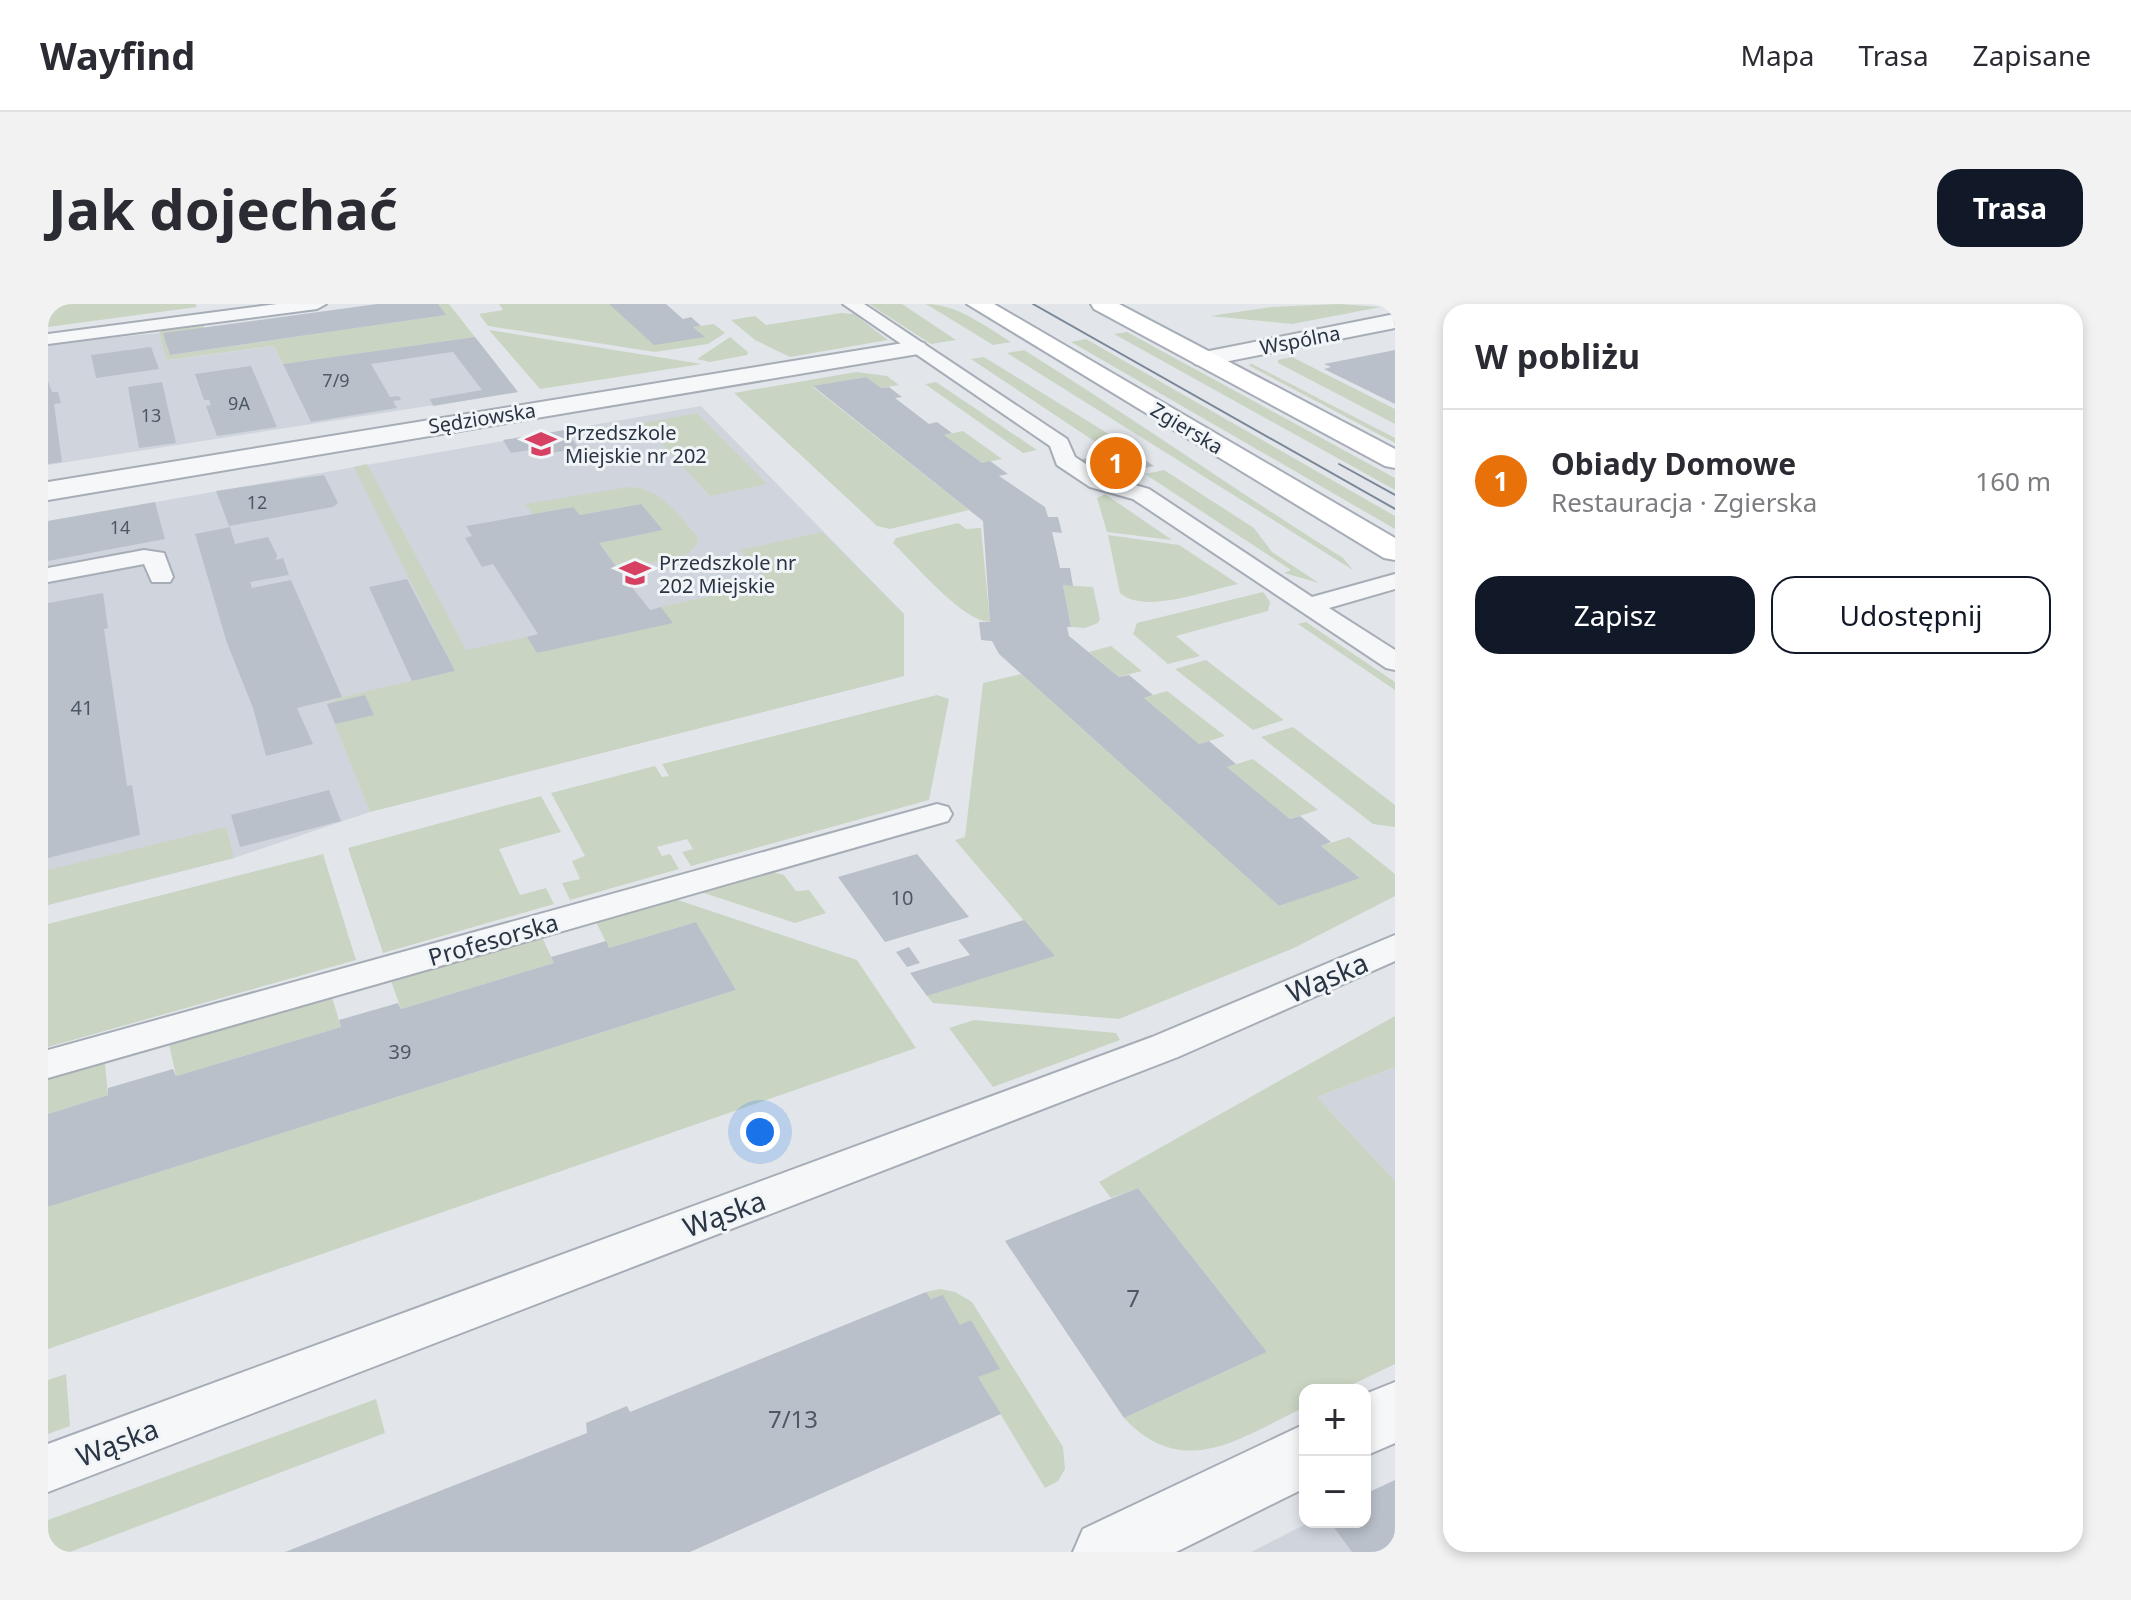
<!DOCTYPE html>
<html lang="pl">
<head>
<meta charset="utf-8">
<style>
	:root { --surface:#fff; --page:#f2f2f3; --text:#2b2b33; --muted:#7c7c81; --line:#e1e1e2; --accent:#111827 }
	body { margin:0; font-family:"Noto Sans",sans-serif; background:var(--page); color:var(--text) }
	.controls { position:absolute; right:24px; bottom:24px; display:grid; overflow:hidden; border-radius:16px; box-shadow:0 4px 12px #0003 }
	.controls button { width:72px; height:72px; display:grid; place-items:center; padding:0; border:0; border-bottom:2px solid var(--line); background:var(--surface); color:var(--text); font:40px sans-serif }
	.you { position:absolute; left:712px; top:828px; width:28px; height:28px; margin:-20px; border:6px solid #fff; border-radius:50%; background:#1a73e8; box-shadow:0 0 0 12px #1a73e833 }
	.badge { display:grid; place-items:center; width:52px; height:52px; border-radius:50%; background:var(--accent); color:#fff; font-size:26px; font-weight:700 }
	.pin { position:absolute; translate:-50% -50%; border:4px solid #fff; box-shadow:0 2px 8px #0006 }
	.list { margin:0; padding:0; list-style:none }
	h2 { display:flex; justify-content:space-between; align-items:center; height:104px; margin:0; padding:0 32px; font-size:34px }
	h2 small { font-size:26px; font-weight:400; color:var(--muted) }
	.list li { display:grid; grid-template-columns:52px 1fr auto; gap:24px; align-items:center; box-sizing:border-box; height:144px; padding:0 32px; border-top:2px solid var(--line) }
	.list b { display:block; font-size:30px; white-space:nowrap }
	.list p { margin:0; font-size:26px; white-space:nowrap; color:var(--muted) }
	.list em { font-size:26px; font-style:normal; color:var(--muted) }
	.actions { display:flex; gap:16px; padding:24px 32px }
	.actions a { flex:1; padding:18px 0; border:2px solid var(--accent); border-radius:24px; text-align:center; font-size:28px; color:var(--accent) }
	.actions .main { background:var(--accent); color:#fff }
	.map { position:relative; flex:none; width:1347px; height:1248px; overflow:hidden; border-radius:24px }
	header { display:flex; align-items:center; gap:48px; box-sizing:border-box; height:112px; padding:0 40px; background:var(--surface); border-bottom:2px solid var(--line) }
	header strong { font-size:38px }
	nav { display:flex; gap:44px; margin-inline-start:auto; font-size:28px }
	.intro { display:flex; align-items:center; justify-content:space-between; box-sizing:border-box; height:192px; padding:0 48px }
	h1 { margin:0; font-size:56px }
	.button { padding:20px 36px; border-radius:24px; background:var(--accent); color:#fff; font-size:28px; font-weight:700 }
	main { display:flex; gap:48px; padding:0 48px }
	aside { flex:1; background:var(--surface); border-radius:24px; box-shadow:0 4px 12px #0003 }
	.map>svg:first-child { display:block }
</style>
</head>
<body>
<header>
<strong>Wayfind</strong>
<nav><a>Mapa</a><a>Trasa</a><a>Zapisane</a></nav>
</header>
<div class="intro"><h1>Jak dojechać</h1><a class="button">Trasa</a></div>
<main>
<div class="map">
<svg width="1347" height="1248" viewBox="0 0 1347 1248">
	<rect width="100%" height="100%" fill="#e2e6eb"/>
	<!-- built -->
	<g fill="#d0d5dd">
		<path d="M111,29L120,56L226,42L235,60L427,33L470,88L0,161V40Z"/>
		<path d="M653,102L856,310V372L322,508L186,554L0,601V217Z"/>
		<path d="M1347,763V877L1269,793Z"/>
		<path d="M1262,1218H1313L1335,1248H1203Z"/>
	</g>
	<!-- green -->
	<g fill="#c9d5c2">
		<path d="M0,0H147L149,3L0,23Z"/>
		<path d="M390,0H401L427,33L235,60L226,42L119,56L111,29L118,23L154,18L156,24L116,30L122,51L397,11Z"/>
		<path d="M451,0H561L656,33L645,23L666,20L677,29L660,40L607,48L440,22L431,10L455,6Z"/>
		<path d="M821,0H854L908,36L883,40Z"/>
		<path d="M878,0C909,0 937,22 963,38L945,41Z"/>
		<path d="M1291,0L1333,3L1244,20L1162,12L1223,3Z"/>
		<path d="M793,9L806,10L840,36L742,53L707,36L683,16L707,12L718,21Z"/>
		<path d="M441,26L654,60L492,85Z"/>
		<path d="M1079,28L1347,174V186L1066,30Z"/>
		<path d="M682,33L700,48L699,51L662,58L649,55Z"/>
		<path d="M1038,35L1347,212V225L1023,38Z"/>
		<path d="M976,46C1084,113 1188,187 1295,254L1305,266L959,49Z"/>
		<path d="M936,53L1080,142L1061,147L923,55Z"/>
		<path d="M1244,53L1347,105V120L1230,59V56Z"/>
		<path d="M1204,60L1347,134V139L1200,61Z"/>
		<path d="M808,68L839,72L851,81L833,84L817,73L765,83L921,206L842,225L829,222L686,89Z"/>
		<path d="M888,78L989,146L975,149L877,80Z"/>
		<path d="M649,109L719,180L662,192L595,119Z"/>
		<path d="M915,127L954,155L934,159L896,131Z"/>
		<path d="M319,160L418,346L479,333L489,349L624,319L613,303L722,279L692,246L774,228L856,310V372L322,508L287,420L326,410L317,391L279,400L294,393L407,367L306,163Z"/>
		<path d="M1116,166L1206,224L1224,248L1271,279L1236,269L1243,266L1097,170Z"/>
		<path d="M581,183C613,184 629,210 649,232V240L639,251L571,266L551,239L615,226L593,200L532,211L524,203L485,210L477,200Z"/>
		<path d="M1057,190L1124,236L1059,228L1049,194Z"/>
		<path d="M910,219L918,225L933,224L942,318C914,317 867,260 845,239L848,234Z"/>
		<path d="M1060,231L1131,241L1190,280C1159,286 1097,311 1072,289Z"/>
		<path d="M1015,281L1045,283L1052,315L1050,319L1037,324L1023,323Z"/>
		<path d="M1215,288L1222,298L1220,307L1128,332L1152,352L1120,360L1085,330L1089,319Z"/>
		<path d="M1258,318L1347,378V386L1250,320Z"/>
		<path d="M1063,342L1094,367L1071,373L1041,348Z"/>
		<path d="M1158,356L1236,416L1205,426L1127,365Z"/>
		<path d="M973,370L1231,602L1311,573L1273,542L1301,533L1347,570V592L1246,644L1071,715L885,699L879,692L1006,652L907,536L917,533L935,379Z"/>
		<path d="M1119,387L1177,432L1151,440L1096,394Z"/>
		<path d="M889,391L901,395L881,496L643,562L634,548L645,545L639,535L609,543L614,552L622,550L631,565L522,596L514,579L532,575L524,557L537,552L503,489L607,462L614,473L621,472L614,460Z"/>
		<path d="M1245,423L1347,501V523L1325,520L1213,433Z"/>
		<path d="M1205,455L1270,506L1242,515L1179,463Z"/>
		<path d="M493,492L513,528L451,545L472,591L498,584L506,600L335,649L300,544Z"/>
		<path d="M178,523L186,554L0,601V566Z"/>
		<path d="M275,550L308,656L0,743V620Z"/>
		<path d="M720,567L736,571L748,587L761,586L778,609L747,619L650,587Z"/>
		<path d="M627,595L809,656L868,744L0,1045V903L688,686L648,618L561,644L548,618Z"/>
		<path d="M494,633L506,659L353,705L343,677Z"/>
		<path d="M284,693L293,723L128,772L121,740Z"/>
		<path d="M1347,712V763L1269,793L1347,877V1060L1293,1086H1257V1103C1193,1133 1136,1178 1076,1114L1219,1048L1090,884L1063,894L1051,878Z"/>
		<path d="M926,716L1068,729L1072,736L945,783L901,724Z"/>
		<path d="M57,759L60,791L0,810V775Z"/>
		<path d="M892,985L907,988L924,998L1015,1143L1017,1165L1010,1177L997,1184L930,1073L912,1021L895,992L883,995L878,988Z"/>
		<path d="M18,1070L22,1122L0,1130V1076Z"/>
		<path d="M328,1095L337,1129L22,1248H0V1216Z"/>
	</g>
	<!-- building -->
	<g fill="#b9c0c9">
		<path d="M329,0H390L398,11L122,51L115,29Z"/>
		<path d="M561,0H618L635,15L643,13L653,22L645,23L657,33L606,41Z"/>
		<path d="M427,33L470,88L385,102L382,95L434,86L405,48L390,50L323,60L342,93L351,92L353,96L345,97L349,104L263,118L235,60Z"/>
		<path d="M103,43L111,65L48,74L43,51Z"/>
		<path d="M1347,46V100L1276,65L1283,63L1276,60Z"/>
		<path d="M203,62L229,123L169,132L158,102L163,101L161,96H156L147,70Z"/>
		<path d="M818,73L833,84L841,83L854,93L847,94L881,120L889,118L904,129L896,131L934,159L942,157L960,170L951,172L997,203L1000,213H1010L1014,229L1004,228L1008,245L1012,264H1022L1025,282L1015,281L1023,323H1019L1021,332L1071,373L1081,371L1105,391L1096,394L1151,440L1161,437L1188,460L1179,463L1242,515L1252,512L1283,538L1273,542L1312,574L1231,602L951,350L944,337L933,336L931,318H942L935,217L765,82Z"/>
		<path d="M0,77L4,88H10L13,99L6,100L14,158L0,160Z"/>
		<path d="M114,78L128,139L91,144L80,83Z"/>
		<path d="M517,126L531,144L487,152L482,146L463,149L455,136Z"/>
		<path d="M1081,146L1106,162L1055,173L1030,156Z"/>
		<path d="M276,171L290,199L285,203L181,222L168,187Z"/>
		<path d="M107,198L117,235L0,257V217Z"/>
		<path d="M593,200L615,226L551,239L571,266L581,264L590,275L579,277L602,306L613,303L625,319L489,349L479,333L490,330L445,260L434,263L417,234L424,232L418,222L525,203L532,211Z"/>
		<path d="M182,223L187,240L220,233L229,251L228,256L235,254L241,271L202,278L204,284L243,276L294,393L249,404L265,440L218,452L205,404L179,339L147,230Z"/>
		<path d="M359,275L407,367L364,377L321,283Z"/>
		<path d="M55,289L60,324L56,325L79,482L84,481L92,531L0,554V299Z"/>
		<path d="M317,391L326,411L287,420L279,400Z"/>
		<path d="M281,486L293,517L192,543L183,511Z"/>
		<path d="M869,550L921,613L837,638L790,573Z"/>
		<path d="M976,616L1007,652L879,692L862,669L922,651L910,636Z"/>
		<path d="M648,618L688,686L0,903V810L60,791V784L125,765L128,772L293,723L291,716L350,699L353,705L506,659L503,653L558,637L561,644Z"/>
		<path d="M861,643L872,659L859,663L848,648Z"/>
		<path d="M1090,884L1219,1048L1076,1114L957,937Z"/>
		<path d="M878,988L883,995L895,991L912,1021L923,1016L952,1065L930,1073L953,1110L642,1248H237L539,1129L538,1119L579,1102L582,1108Z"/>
		<path d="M1347,1176V1248H1304L1282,1218H1317V1190Z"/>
	</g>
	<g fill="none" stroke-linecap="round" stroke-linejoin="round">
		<!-- lane casing -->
		<g stroke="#a7adb6" stroke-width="4">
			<g id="lane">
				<path d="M229,0H278L269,5L0,40V30Z"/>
				<path d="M795,0H816L1019,135L1027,153L1058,173L1101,185L1264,293L1347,270V285L1281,304L1347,346V366L1338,364L1085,195L1042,183L1009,161L1002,142Z"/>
				<path d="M96,246L116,249L125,273L122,278H104L96,260L0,278V264Z"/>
				<path d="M889,500L900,503L904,510L900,517L0,774V746Z"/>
				<path d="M1347,631V657L1130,753L0,1188V1140L1104,733Z"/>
			</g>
		</g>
		<!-- street casing -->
		<g stroke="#a7adb6" stroke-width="4">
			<g id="street">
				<path d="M1347,10V24L1156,62L1147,60L1144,55L1147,50L1156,48Z"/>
				<path d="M868,37L876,39L880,44L876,49L0,196V178Z"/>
				<path d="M1347,1078V1139L1317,1152V1090Z"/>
				<path d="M1257,1120V1184L1128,1248H1025L1035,1225Z"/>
			</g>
		</g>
		<!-- secondary casing -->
		<g stroke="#a7adb6" stroke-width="4">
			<g id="secondary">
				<path d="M919,0H946L1347,234V256L1336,254Z"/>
				<path d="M1043,0H1071L1347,145V164L1337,162L1046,5Z"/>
			</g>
		</g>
		<!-- lane -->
		<use href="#lane" fill="#f5f7f9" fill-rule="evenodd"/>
		<!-- street -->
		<use href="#street" fill="#f5f7f9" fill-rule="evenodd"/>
		<!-- secondary -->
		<use href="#secondary" fill="#fff" fill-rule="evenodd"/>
		<!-- tram -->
		<g stroke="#7a8796" stroke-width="2">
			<path d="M985,0L1347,205"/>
			<path d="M1291,160L1347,191"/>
		</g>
	</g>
	<!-- icons -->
	<defs>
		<g id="school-bare" transform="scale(2.4)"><path d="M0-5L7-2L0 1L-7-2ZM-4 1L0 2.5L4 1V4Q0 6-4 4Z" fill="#d64163" stroke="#f2f5f8" stroke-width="2.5" paint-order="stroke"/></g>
	</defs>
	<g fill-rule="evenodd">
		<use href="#school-bare" x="493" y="140"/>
		<use href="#school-bare" x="587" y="269"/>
	</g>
	<g text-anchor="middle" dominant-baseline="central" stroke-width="6" stroke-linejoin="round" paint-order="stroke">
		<!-- far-number labels -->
		<g font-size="18" fill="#4d5865">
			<text x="288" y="76">7/9</text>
			<text x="191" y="99">9A</text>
			<text x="103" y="111">13</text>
			<text x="209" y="198">12</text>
			<text x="72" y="223">14</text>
		</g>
		<!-- far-street labels -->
		<g font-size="20" fill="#293544" stroke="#f2f5f8">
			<text transform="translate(1252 36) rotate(-11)">Wspólna</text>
			<text transform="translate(434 114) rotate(-9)">Sędziowska</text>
			<text transform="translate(1139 124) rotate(31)">Zgierska</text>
		</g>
		<!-- far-poi labels -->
		<g font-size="20" fill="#293544" stroke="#f2f5f8" text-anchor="start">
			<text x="517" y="128">Przedszkole<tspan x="517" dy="23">Miejskie nr 202</tspan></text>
			<text x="611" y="258">Przedszkole nr<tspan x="611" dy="23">202 Miejskie</tspan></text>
		</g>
		<!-- number labels -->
		<g font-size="20" fill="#4d5865">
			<text x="34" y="403">41</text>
			<text x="854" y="593">10</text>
			<text x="352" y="747">39</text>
		</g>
		<!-- street labels -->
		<g font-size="24" fill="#293544" stroke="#f2f5f8">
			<text transform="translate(445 635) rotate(-16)">Profesorska</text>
		</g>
		<!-- near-number labels -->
		<g font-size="24" fill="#4d5865">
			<text x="1085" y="993">7</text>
			<text x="745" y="1114">7/13</text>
		</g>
		<!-- near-street labels -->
		<g font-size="28" fill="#293544" stroke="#f2f5f8">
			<text transform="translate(1279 673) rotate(-23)">Wąska</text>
			<text transform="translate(676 909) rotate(-20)">Wąska</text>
			<text transform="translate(69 1138) rotate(-21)">Wąska</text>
		</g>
	</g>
</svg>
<div class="controls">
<button>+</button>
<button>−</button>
</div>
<div class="you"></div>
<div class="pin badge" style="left:1068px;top:159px;background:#e8710a">1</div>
</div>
<aside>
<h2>W pobliżu<small></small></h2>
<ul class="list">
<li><span class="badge" style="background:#e8710a">1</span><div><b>Obiady Domowe</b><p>Restauracja · Zgierska</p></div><em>160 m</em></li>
</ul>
<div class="actions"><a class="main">Zapisz</a><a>Udostępnij</a></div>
</aside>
</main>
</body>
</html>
